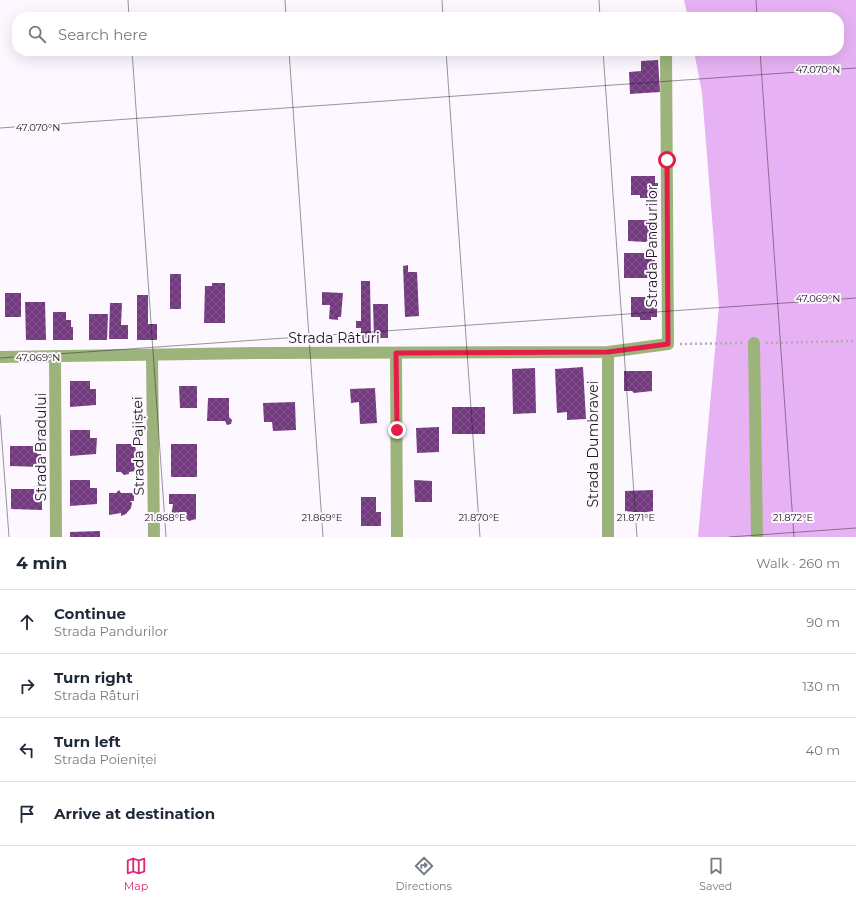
<!DOCTYPE html>
<html lang="en">
<head>
<meta charset="utf-8">
<style>
	:root { --surface:#fff; --page:#f6f6f7; --text:#1f2937; --muted:#747a83; --line:#e0e1e3; --accent:#db2777 }
	body { margin:0; font-family:Montserrat,sans-serif; background:var(--page); color:var(--text) }
	.stop { position:absolute; width:12px; height:12px; margin:-9px; border:3px solid #e11d48; border-radius:50%; background:#fff }
	.stop.end { background:#e11d48; border-color:#fff; box-shadow:0 1px 4px #0008 }
	.list { margin:0; padding:0; list-style:none }
	h2 { display:flex; justify-content:space-between; align-items:center; height:52px; margin:0; padding:0 16px; font-size:17px }
	h2 small { font-size:13px; font-weight:400; color:var(--muted) }
	.list li { display:grid; grid-template-columns:26px 1fr auto; gap:12px; align-items:center; box-sizing:border-box; height:64px; padding:0 16px; border-top:1px solid var(--line) }
	.list b { display:block; font-size:15px; white-space:nowrap }
	.list p { margin:0; font-size:13px; white-space:nowrap; color:var(--muted) }
	.list em { font-size:13px; font-style:normal; color:var(--muted) }
	.icon { flex:none; width:22px; height:22px; fill:none; stroke:currentColor; stroke-width:2; stroke-linecap:round; stroke-linejoin:round }
	.map { position:relative; flex:none; width:856px; height:537px; overflow:hidden }
	.search { position:absolute; background:var(--surface); box-shadow:0 4px 16px #0002; left:12px; right:12px; top:12px; height:44px; display:flex; align-items:center; gap:10px; box-sizing:border-box; padding:0 14px; border-radius:16px; color:var(--muted); font-size:15px }
	.sheet { height:308px; background:var(--surface) }
	nav { display:flex; justify-content:space-around; align-items:center; box-sizing:border-box; height:56px; border-top:1px solid var(--line); background:var(--surface); font-size:11px; color:var(--muted) }
	nav a { display:grid; justify-items:center; gap:2px }
	nav .on { color:var(--accent) }
	.map>svg:first-child { display:block }
</style>
</head>
<body>
<div class="map">
<svg width="856" height="537" viewBox="0 0 856 537">
	<defs>
		<pattern id="building-cross-hatch" width="8" height="8" patternUnits="userSpaceOnUse"><rect width="8" height="8" fill="#733a80"/><path d="M0 0l8 8M0 8l8-8" fill="none" stroke="#82548c"/></pattern>
	</defs>
	<rect width="100%" height="100%" fill="#fdf8ff"/>
	<!-- green -->
	<path fill="#e7b2f3" d="M684,0H856V537H698L719,306L702,93L694,51H839V17H688Z"/>
	<!-- building -->
	<g fill="url(#building-cross-hatch)">
		<path d="M658,60L660,92L630,94L629,72L641,71V61Z"/>
		<path d="M631,176H655V183H658V195H652V198H640V195H631Z"/>
		<path d="M628,220H656V240H648L646,242L628,241Z"/>
		<path d="M624,253H652V260H655V273H652V278H624Z"/>
		<path d="M408,265V272H417L419,316L405,317L403,266Z"/>
		<rect x="170" y="274" width="11" height="35"/>
		<path d="M361,281H370L371,338L361,339V328H356V321H361Z"/>
		<path d="M212,283H225V323H204L205,286H212Z"/>
		<path d="M322,292L343,293L341,317H338V320L329,319L330,305H322Z"/>
		<rect x="5" y="293" width="16" height="24"/>
		<path d="M137,295H148V324H157V340H137Z"/>
		<path d="M631,297H654V304H657V317H651V320H640V317H631Z"/>
		<path d="M25,302H45L46,340H26Z"/>
		<path d="M110,303H122L121,325H128V339H109Z"/>
		<path d="M373,304H388V338H374Z"/>
		<path d="M53,312H66V320H71V327H73V340H53Z"/>
		<path d="M89,314H108L107,340H89Z"/>
		<path d="M583,367L586,419L567,420V412L557,413L555,369Z"/>
		<path d="M535,368L536,413L513,414L512,369Z"/>
		<path d="M624,371H652V391L634,393L632,391H624Z"/>
		<path d="M70,381H90V389H96V405L70,407Z"/>
		<path d="M179,386H197V408H180Z"/>
		<path d="M375,388L377,423L360,424L359,402L351,403L350,389Z"/>
		<path d="M208,398H229V417L232,420L231,424L227,425L225,421H207Z"/>
		<path d="M295,402L296,430L273,431L272,422H264L263,403Z"/>
		<rect x="452" y="407" width="33" height="27"/>
		<path d="M439,427V452L417,453L416,428Z"/>
		<path d="M70,430H90V438H97L96,454L70,456Z"/>
		<path d="M116,444H135L137,459L136,463H134L135,471L129,472V474L124,475L121,472H116Z"/>
		<rect x="171" y="444" width="26" height="33"/>
		<path d="M10,446H37V454H41V467L10,466Z"/>
		<path d="M70,480H90V488H97V504L70,506Z"/>
		<path d="M414,480L432,481V502H415Z"/>
		<path d="M11,489H38L37,497H42V510L11,509Z"/>
		<path d="M119,490L121,493H134V501H130L132,503L131,508L126,514L121,516V513L109,515V493H116Z"/>
		<path d="M653,490V511L642,513L625,511V491Z"/>
		<path d="M169,494H196V519L189,521L187,519H173L171,516L173,504H169Z"/>
		<path d="M361,497H376V512H381V526H361Z"/>
		<path d="M100,531V537H70V532Z"/>
	</g>
	<g fill="none" stroke-linecap="round" stroke-linejoin="round">
		<!-- path -->
		<g stroke="#b1acb3" stroke-width="2.5" stroke-dasharray="2 3" stroke-linecap="butt">
			<path d="M766,343L856,341"/>
			<path d="M680,344L743,343"/>
		</g>
		<!-- minor -->
		<g stroke="#9cb47b" stroke-width="12">
			<path d="M754,343L757,537"/>
			<path d="M396,353L397,537"/>
			<path d="M152,355L154,537"/>
			<path d="M55,356L56,537"/>
			<path d="M0,357L262,353L608,352L668,344L666,52"/>
			<path d="M608,537V352"/>
		</g>
	</g>
	<g fill="none" stroke-linecap="round" stroke-linejoin="round">
		<!-- route -->
		<path stroke="#e11d48" stroke-width="5" d="M397,430L396,353L608,352L668,344L667,160"/>
	</g>
	<!-- ticks -->
	<path fill="none" stroke="#201b21" stroke-width="1" stroke-opacity="0.45" d="M128,0L129,17M285,0L286,17M442,0L443,17M599,0L600,17M756,0L757,17M132,51L166,537M289,51L323,537M446,51L480,537M603,51L637,537M760,51L794,537M0,128L856,68M0,358L856,298M0,415L9,537M729,537L856,528"/>
	<g text-anchor="middle" dominant-baseline="central" stroke-width="4" stroke-linejoin="round" paint-order="stroke">
		<!-- street labels -->
		<g font-size="14" fill="#201b21" stroke="#fdf8ff">
			<text transform="translate(652 246) rotate(-90)">Strada Pandurilor</text>
			<text x="334" y="338">Strada Râturi</text>
			<text transform="translate(593 444) rotate(-90)">Strada Dumbravei</text>
			<text transform="translate(138 446) rotate(-91)">Strada Pajiștei</text>
			<text transform="translate(41 447) rotate(-90)">Strada Bradului</text>
		</g>
	</g>
	<g font-size="10" text-anchor="middle" fill="#201b21" stroke="#fdf8ff" stroke-width="4" stroke-linejoin="round" paint-order="stroke">
		<text x="818" y="73">47.070°N</text>
		<text x="38" y="131">47.070°N</text>
		<text x="818" y="302">47.069°N</text>
		<text x="38" y="361">47.069°N</text>
		<text x="165" y="521">21.868°E</text>
		<text x="322" y="521">21.869°E</text>
		<text x="479" y="521">21.870°E</text>
		<text x="636" y="521">21.871°E</text>
		<text x="793" y="521">21.872°E</text>
	</g>
</svg>
<div class="stop" style="left:667px;top:160px"></div>
<div class="stop end" style="left:397px;top:430px"></div>
<div class="search"><svg class="icon" aria-label="search" viewBox="0 0 24 24"><circle cx="10" cy="10" r="6"/><path d="M15 15l6 6"/></svg>Search here</div>
</div>
<section class="sheet">
<h2>4 min<small>Walk · 260 m</small></h2>
<ul class="list">
<li><svg class="icon" aria-label="ahead" viewBox="0 0 24 24"><path d="M12 20V5M6 11l6-6 6 6"/></svg><div><b>Continue</b><p>Strada Pandurilor</p></div><em>90 m</em></li>
<li><svg class="icon" aria-label="right" viewBox="0 0 24 24"><path d="M7 20v-9h11M14 6l5 5-5 5"/></svg><div><b>Turn right</b><p>Strada Râturi</p></div><em>130 m</em></li>
<li><svg class="icon" aria-label="left" viewBox="0 0 24 24"><path d="M17 20v-9H6M10 6l-5 5 5 5"/></svg><div><b>Turn left</b><p>Strada Poieniței</p></div><em>40 m</em></li>
<li><svg class="icon" aria-label="arrive" viewBox="0 0 24 24"><path d="M6 21V4h12l-3 4 3 4H6"/></svg><div><b>Arrive at destination</b></div></li>
</ul>
</section>
<nav>
<a class="on"><svg class="icon" aria-label="map" viewBox="0 0 24 24"><path d="M3 6l6-2 6 2 6-2v14l-6 2-6-2-6 2zM9 4v14M15 6v14"/></svg>Map</a>
<a><svg class="icon" aria-label="directions" viewBox="0 0 24 24"><path d="M12 3l9 9-9 9-9-9zM9 14v-3h6M13 9l2 2-2 2"/></svg>Directions</a>
<a><svg class="icon" aria-label="saved" viewBox="0 0 24 24"><path d="M7 4h10v16l-5-4-5 4z"/></svg>Saved</a>
</nav>
</body>
</html>
